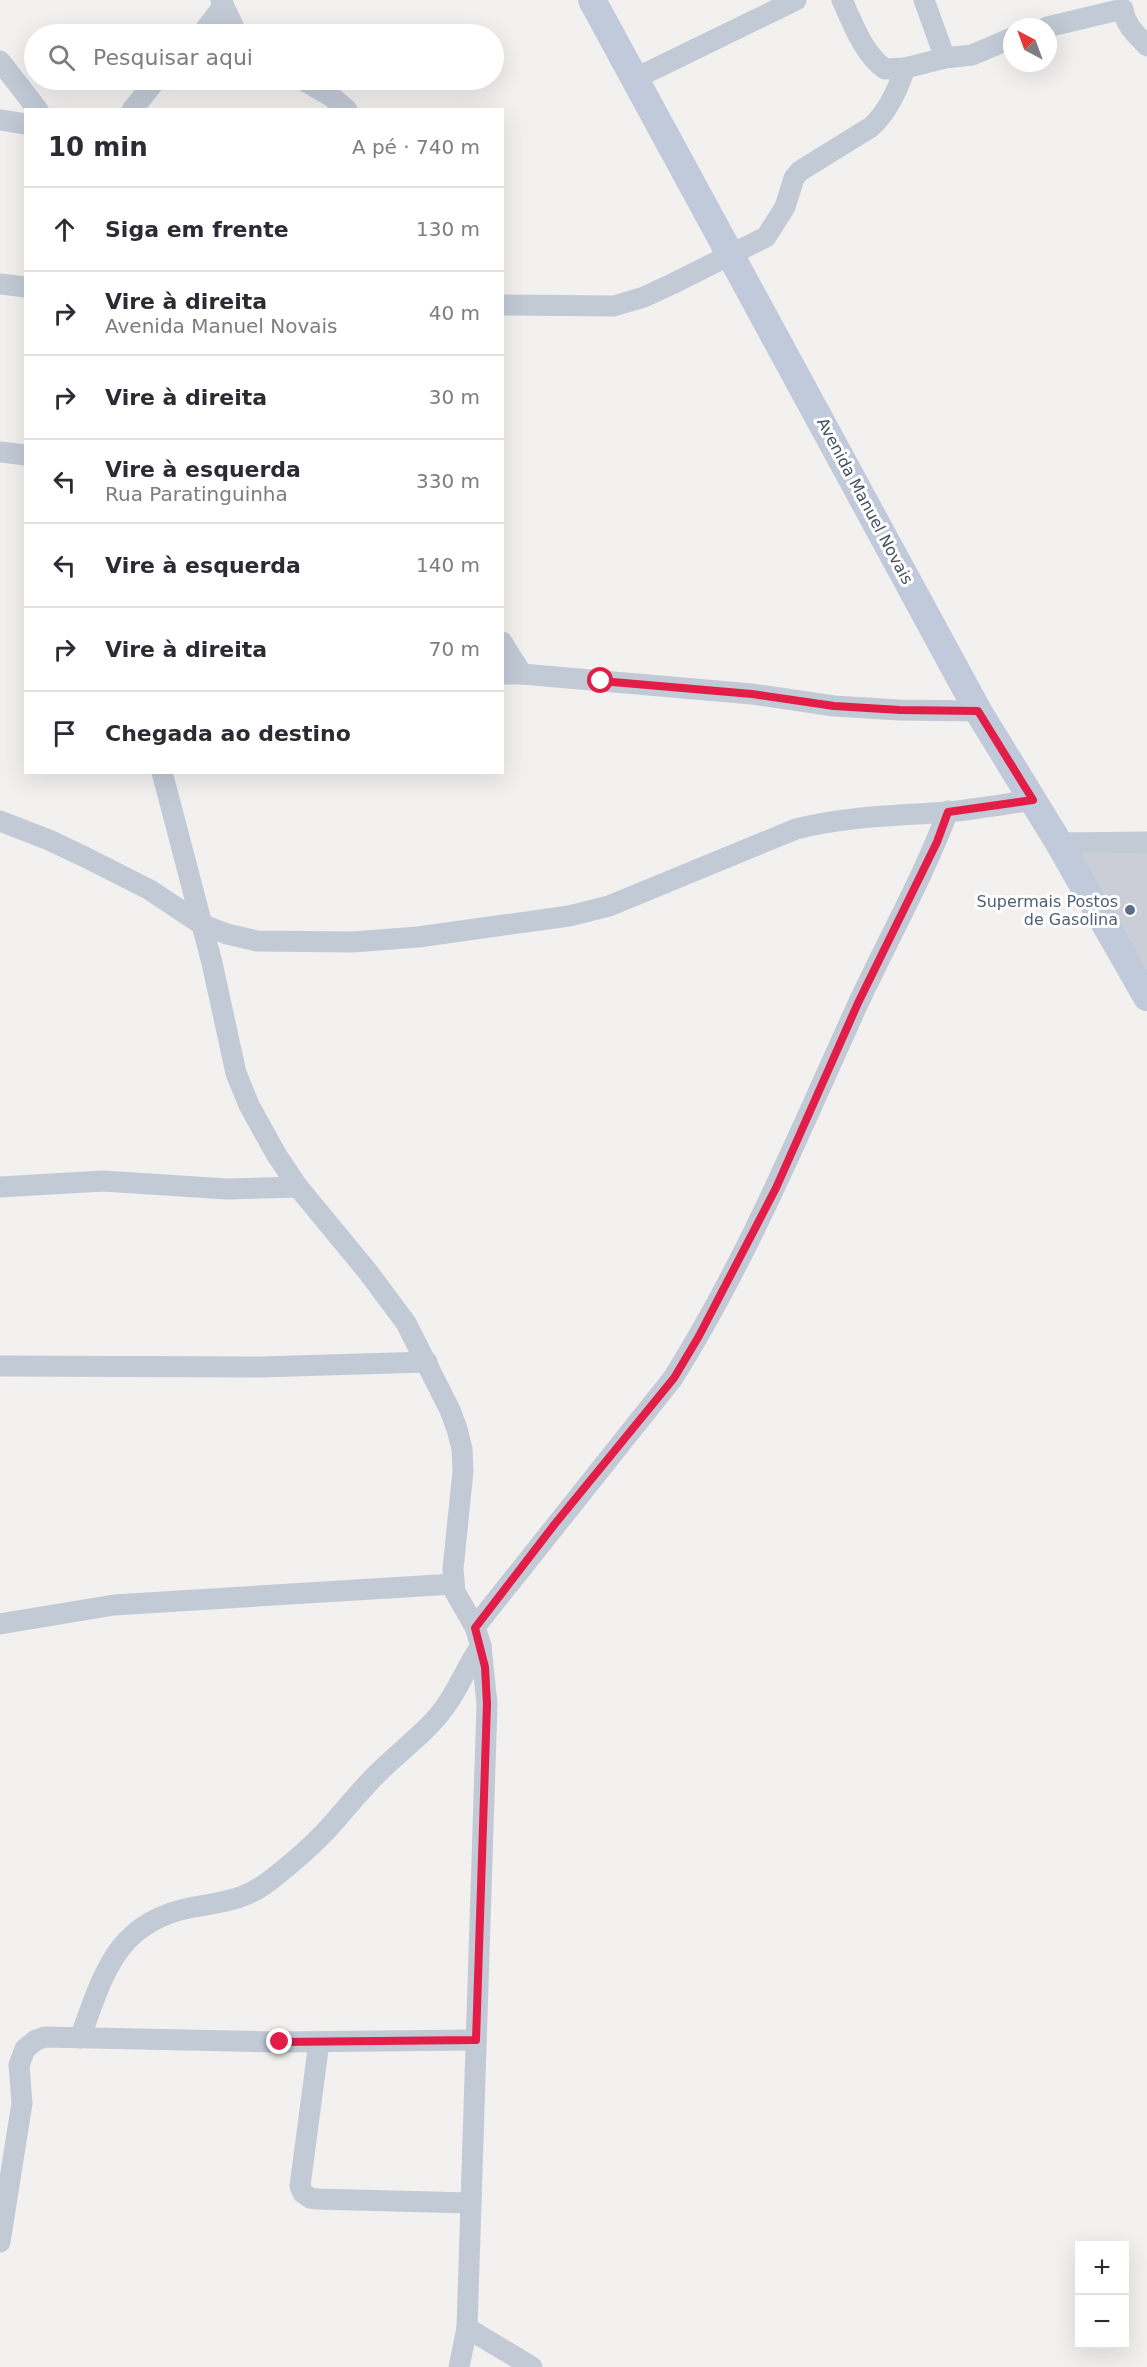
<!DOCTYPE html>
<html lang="pt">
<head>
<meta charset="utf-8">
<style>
	:root { --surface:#fff; --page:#f2f2f3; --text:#2b2b33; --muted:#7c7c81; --line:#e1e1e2 }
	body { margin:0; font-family:"DejaVu Sans",sans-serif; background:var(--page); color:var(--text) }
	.controls { position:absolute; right:18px; bottom:18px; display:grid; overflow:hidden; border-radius:0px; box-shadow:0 6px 24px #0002 }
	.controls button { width:54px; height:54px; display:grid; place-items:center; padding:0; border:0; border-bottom:2px solid var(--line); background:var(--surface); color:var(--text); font:30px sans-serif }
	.compass { position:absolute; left:1003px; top:18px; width:54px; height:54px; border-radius:50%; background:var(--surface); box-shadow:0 6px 24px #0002; rotate:319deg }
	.stop { position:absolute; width:18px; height:18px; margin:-14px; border:4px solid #e11d48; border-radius:50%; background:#fff }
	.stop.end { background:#e11d48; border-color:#fff; box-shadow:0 2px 6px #0008 }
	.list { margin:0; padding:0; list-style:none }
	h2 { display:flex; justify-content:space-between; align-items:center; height:78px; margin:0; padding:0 24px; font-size:26px }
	h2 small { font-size:20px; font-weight:400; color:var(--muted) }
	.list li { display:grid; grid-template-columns:39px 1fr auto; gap:18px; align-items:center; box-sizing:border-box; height:84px; padding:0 24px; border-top:2px solid var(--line) }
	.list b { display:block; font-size:22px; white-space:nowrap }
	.list p { margin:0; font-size:20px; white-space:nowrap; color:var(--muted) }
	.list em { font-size:20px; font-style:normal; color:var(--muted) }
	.icon { flex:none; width:33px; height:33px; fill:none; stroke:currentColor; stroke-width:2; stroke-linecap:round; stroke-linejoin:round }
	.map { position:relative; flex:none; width:1147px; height:2367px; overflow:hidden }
	.search { position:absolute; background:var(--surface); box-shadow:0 6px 24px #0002; left:24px; top:24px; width:480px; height:66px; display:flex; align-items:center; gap:15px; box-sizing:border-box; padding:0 21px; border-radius:33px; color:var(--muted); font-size:22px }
	.panel { position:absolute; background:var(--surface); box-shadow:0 6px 24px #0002; left:24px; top:108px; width:480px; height:666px; border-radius:0px }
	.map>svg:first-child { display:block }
</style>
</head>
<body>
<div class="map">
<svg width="1147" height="2367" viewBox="0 0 1147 2367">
	<rect width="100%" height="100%" fill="#f3f0f0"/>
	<!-- building -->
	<path fill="#cbced6" d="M1147,851V969L1080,852Z"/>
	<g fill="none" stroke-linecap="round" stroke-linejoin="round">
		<!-- street -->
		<g stroke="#c2cad6" stroke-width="21">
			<path d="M221,0L237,34"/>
			<path d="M842,0C853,24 863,53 885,69L905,68L945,58L972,55L1012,38"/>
			<path d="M924,0L945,58"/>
			<path d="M1047,27L1123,9C1125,25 1136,34 1147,46"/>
			<path d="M202,34L223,6"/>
			<path d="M0,61L38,110"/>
			<path d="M636,78L796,0"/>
			<path d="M303,80L332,97L347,110"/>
			<path d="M132,110L156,80"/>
			<path d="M0,120L26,124"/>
			<path d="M0,284L26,287"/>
			<path d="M502,305L614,306L644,297L672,284L766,237L785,207L794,178L800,171L871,127C888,112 898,89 905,68"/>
			<path d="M0,452L26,455"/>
			<path d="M502,642L522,674"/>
			<path d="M502,674H522L752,694L834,706L899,710L978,711"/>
			<path d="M162,772L212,963L236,1073L249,1105L276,1154L298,1187L368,1272L406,1323L450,1410L457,1429L462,1449L463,1471L453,1569L455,1592L475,1627L481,1646L487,1704L467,2328L459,2367"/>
			<path d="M0,821L49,840L87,858L150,890L201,924L227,934L257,941L353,942L418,937L569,916L609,906L796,829C846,816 896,816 947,812C976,809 1005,804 1033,800"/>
			<path d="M1059,843L1147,842"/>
			<path d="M0,1187L103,1181L227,1189L298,1187"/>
			<path d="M0,1366L260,1367L427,1362"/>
			<path d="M0,1624L114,1605L454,1584"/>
			<path d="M475,1627L673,1378C747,1260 800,1131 857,1006C887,941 923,878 948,811"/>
			<path d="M80,2038C104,1973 116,1921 194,1907C229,1901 249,1899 277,1875C297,1859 317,1842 334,1822C348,1806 361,1790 376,1775C400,1750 430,1731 449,1701C461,1683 468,1664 481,1646"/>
			<path d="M319,2042L300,2186L303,2193L310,2198L317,2199L470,2203"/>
			<path d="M0,2242L22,2103L19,2065L25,2049L36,2040L45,2037L280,2042L476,2040"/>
			<path d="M467,2328L532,2367"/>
		</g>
		<!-- secondary -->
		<path stroke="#c1cadb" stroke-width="28" d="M592,0L978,711L1059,843L1147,997"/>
	</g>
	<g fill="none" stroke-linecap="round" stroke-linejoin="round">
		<!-- route -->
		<path stroke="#e11d48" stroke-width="8" d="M280,2042L476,2040L487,1704L485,1667L475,1628L554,1525L674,1378L699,1336L776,1188L858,1003L937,842L948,812L1033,800L978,711L900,710L834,706L752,694L601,681"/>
	</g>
	<!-- markers -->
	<circle fill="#5c6f8a" stroke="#fff" stroke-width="2" cx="1130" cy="910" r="6"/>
	<g text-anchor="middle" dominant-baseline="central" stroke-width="6" stroke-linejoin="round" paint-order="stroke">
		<!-- street labels -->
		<g font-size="16" fill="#46505f" stroke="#fff">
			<text transform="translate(865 501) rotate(62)">Avenida Manuel Novais</text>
		</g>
		<!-- service labels -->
		<g font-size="16" fill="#4e5e75" stroke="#fff" text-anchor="end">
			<text x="1118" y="901">Supermais Postos<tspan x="1118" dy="18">de Gasolina</tspan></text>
		</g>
	</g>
</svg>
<div class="controls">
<button>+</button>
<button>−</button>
</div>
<svg class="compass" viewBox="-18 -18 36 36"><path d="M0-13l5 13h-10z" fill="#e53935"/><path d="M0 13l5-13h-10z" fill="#7c7c81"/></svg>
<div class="stop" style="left:601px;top:681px"></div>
<div class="stop end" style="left:280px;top:2042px"></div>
<div class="search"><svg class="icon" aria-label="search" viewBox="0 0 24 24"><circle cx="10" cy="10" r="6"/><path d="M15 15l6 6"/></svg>Pesquisar aqui</div>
<section class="panel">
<h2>10 min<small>A pé · 740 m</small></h2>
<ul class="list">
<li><svg class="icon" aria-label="ahead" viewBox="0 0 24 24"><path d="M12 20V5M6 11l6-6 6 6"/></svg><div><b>Siga em frente</b></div><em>130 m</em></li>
<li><svg class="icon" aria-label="right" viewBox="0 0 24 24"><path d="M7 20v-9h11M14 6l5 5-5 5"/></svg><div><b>Vire à direita</b><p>Avenida Manuel Novais</p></div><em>40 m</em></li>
<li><svg class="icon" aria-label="right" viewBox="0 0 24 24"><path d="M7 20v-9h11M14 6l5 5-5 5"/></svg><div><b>Vire à direita</b></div><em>30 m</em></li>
<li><svg class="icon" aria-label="left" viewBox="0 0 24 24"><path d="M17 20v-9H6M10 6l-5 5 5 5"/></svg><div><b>Vire à esquerda</b><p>Rua Paratinguinha</p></div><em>330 m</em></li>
<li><svg class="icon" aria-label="left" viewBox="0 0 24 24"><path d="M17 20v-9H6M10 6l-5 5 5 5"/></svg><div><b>Vire à esquerda</b></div><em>140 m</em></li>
<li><svg class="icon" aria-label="right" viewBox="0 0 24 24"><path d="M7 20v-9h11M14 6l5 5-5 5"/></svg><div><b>Vire à direita</b></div><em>70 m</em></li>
<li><svg class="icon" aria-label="arrive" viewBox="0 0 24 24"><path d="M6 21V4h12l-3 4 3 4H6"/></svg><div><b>Chegada ao destino</b></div></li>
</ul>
</section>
</div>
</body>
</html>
